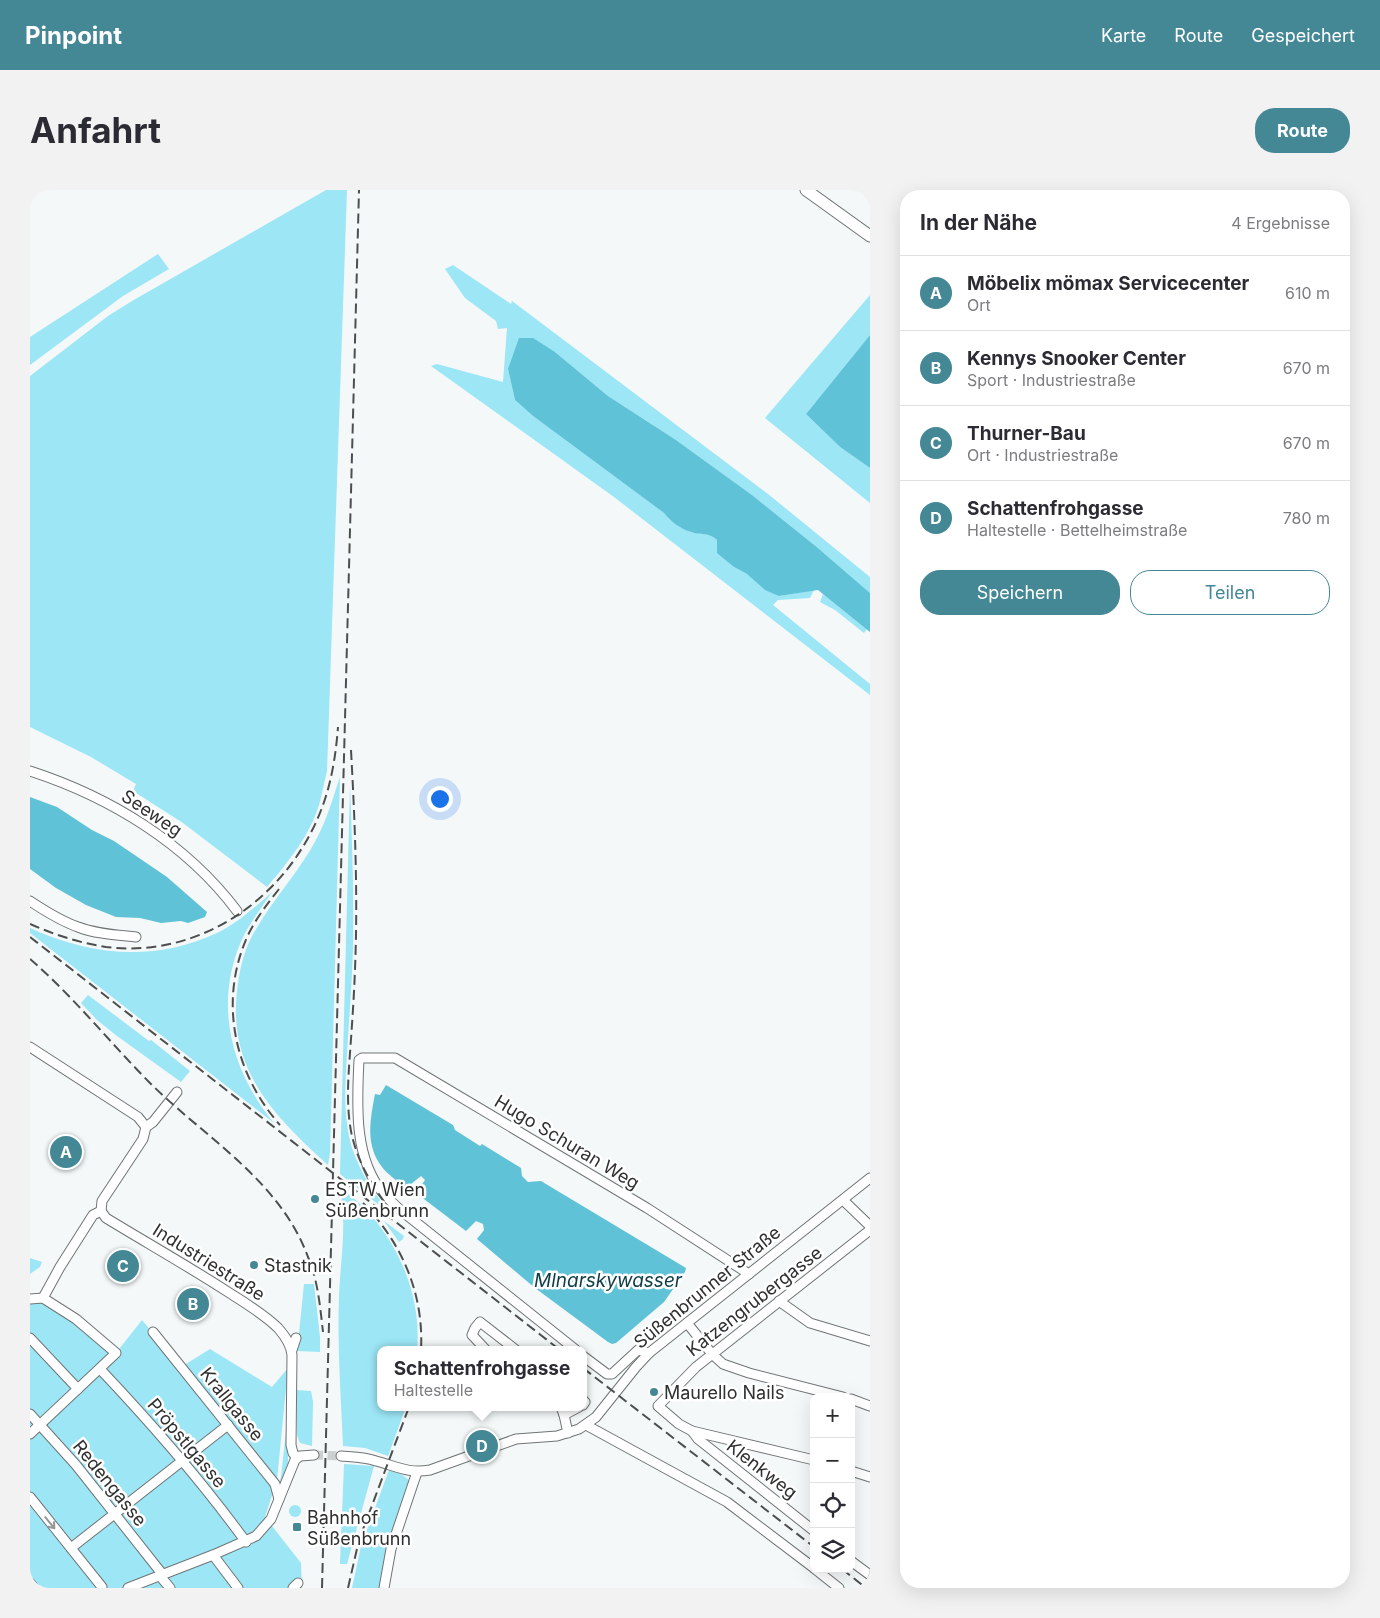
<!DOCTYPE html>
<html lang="de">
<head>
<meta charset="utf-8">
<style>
	:root { --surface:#fff; --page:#f2f2f3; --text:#2b2b33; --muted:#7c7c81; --line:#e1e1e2; --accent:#448896 }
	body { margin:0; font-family:Inter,sans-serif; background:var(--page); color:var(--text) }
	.controls { position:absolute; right:15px; bottom:15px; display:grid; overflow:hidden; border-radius:10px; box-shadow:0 5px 20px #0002 }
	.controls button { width:45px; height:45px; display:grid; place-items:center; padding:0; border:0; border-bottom:1px solid var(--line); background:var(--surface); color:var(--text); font:25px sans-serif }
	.you { position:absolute; left:409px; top:608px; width:18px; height:18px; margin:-12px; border:4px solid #fff; border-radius:50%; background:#1a73e8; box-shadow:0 0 0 8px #1a73e833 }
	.badge { display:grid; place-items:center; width:32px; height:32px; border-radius:50%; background:var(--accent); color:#fff; font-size:16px; font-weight:700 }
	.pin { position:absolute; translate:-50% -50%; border:2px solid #fff; box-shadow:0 1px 5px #0006 }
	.popup { position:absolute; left:347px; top:1156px; width:210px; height:65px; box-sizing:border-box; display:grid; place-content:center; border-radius:10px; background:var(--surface); filter:drop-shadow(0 1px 4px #0005); font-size:16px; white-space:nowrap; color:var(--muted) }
	.popup b { font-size:19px; color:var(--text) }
	.popup::after { content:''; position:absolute; left:50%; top:100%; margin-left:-10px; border:10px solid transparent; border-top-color:var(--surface) }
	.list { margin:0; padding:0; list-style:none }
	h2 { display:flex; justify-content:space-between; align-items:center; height:65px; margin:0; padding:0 20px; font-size:21px }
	h2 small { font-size:16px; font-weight:400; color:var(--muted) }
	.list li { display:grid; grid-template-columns:32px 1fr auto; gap:15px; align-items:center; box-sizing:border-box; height:75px; padding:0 20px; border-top:1px solid var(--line) }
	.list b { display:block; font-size:19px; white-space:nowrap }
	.list p { margin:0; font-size:16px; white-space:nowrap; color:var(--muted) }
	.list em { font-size:16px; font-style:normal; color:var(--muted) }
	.actions { display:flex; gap:10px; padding:15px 20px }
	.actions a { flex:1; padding:11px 0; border:1px solid var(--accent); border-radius:20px; text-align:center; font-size:18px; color:var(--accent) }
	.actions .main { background:var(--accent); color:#fff }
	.icon { flex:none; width:28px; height:28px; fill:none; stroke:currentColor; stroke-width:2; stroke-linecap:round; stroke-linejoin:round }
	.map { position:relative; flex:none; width:840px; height:1398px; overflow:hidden; border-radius:20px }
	header { display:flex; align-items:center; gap:30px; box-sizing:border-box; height:70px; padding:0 25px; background:var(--accent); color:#fff }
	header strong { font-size:24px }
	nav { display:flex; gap:28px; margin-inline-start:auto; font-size:18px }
	.intro { display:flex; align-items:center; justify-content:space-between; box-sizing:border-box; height:120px; padding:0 30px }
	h1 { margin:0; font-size:35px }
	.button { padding:12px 22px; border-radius:20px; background:var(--accent); color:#fff; font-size:18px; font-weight:700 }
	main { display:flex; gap:30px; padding:0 30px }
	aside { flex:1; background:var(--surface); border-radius:20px; box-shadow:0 5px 20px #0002 }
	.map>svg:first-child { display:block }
</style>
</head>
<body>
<header>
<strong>Pinpoint</strong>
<nav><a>Karte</a><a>Route</a><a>Gespeichert</a></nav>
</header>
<div class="intro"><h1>Anfahrt</h1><a class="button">Route</a></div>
<main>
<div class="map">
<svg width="840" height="1398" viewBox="0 0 840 1398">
	<rect width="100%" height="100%" fill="#f4f8f9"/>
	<!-- green -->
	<g fill="#9ce6f6">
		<path d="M296,0H317L297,581C294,593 292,604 289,615C279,647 258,672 237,697L153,633L103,601L106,594L61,567L0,537V186L78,126L102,111Z"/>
		<path d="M128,64L139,79L93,106L0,175V147Z"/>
		<path d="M423,75L481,114L482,111L738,304L840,387V403L788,358L722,305L646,250L578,206L525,162L478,179L485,210L503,226L634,323L639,329L660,342L681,345L687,350L704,377L717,384L749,406L784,400L780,408L748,410L743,415L840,494V505L584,307L401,176L407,174L473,192L477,138L468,139L466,131L435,108L415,79Z"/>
		<path d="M840,105V145L776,224L810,257L840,278V313L735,228Z"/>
		<path d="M793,404L837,439L834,443L805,420L790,412Z"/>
		<path d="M310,587L300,963L298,975C244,926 198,880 207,801C209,783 213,763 222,746C241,711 269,683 287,648C297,629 303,608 310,587Z"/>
		<path d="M320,595C322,649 324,703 323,758C322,793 319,828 317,864C315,895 313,928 322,958C331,984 345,1005 363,1026L310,984Z"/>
		<path d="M242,702C232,717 221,731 213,747C183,812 200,880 244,933L0,743V738C61,766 125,772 187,743C208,733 225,717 242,702Z"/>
		<path d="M58,805L119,851L121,850L160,881L151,892L87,846L67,830L51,813Z"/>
		<path d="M309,997C360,1031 393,1099 387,1160H351V1217H376L358,1266L335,1258L313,1256C311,1206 307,1156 309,1107C310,1073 318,1029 309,997Z"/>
		<path d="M354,1031L374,1046L373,1049L369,1052Z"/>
		<path d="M0,1068L12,1072L10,1077L0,1084Z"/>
		<path d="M274,1094H284L290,1147V1162L267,1161L266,1158L268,1153Z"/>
		<path d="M13,1108L86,1163L112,1130L151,1177L180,1159L242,1197L258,1178L247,1290L235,1327L271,1373L272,1398H0V1109Z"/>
		<path d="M266,1200L281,1201L283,1212L282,1256L270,1253L267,1245Z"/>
		<path d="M258,1223V1276L250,1301L248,1299L251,1287Z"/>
		<path d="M314,1274L344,1276L317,1374H310Z"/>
		<path d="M359,1280L371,1284L379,1290L360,1353L349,1398H322L331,1356Z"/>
		<circle cx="265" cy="1321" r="6"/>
	</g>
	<!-- water -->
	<g fill="#60c2d6">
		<path d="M840,145V278L810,257L776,224Z"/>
		<path d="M489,148H503L525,162L578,206L646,250L722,305L788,358L840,403V442L788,400L749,406L735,400L717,384L704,377L687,363V350C679,342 670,345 661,342C651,339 640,331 634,323L503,226L485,210L478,179Z"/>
		<path d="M0,607L27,617L62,640L84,651L137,687L177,722L175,727L158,733L151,731L131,733L110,728L86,727L56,715L26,698L0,679Z"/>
		<path d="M356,895L423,935L425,940L450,956L452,954L491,978L492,986L498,992L511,991L656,1078L655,1082L634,1112L586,1153L582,1154L578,1152L505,1098L447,1049L454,1040L453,1034L446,1031L436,1041L386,1003L395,990L391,986L376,998C368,991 358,985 352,977C335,955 340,930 345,904L350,905Z"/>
	</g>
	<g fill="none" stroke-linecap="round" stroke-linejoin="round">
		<!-- minor-tunnel -->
		<path stroke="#ccd0d1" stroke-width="9" stroke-dasharray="9 4.5" stroke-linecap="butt" d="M284,1265L311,1266"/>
		<!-- minor casing -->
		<g stroke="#707475" stroke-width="11">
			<g id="minor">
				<path d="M0,581C80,607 156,653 207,721"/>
				<path d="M0,711C15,721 31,731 48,737C66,744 87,745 106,747"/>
				<path d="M0,857L108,927L116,937"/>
				<path d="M116,937L123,932L147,902"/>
				<path d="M813,1010L840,1036"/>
				<path d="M71,1021L76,1028C117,1053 158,1076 198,1102C215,1113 234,1124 248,1138C255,1146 261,1154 262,1165L261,1255L263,1263L267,1268"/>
				<path d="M71,1021L72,1011L113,949L116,937"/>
				<path d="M13,1108L30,1077L63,1025L71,1021"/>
				<path d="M0,1109L13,1108L46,1129L86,1163L0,1244"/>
				<path d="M749,1111L780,1133L840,1151"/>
				<path d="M657,1133L682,1164L693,1174L719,1183L813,1207"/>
				<path d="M123,1142L245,1294L249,1309"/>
				<path d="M0,1148L48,1199"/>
				<path d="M262,1160L266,1148"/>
				<path d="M456,1160L442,1145L445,1138L450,1132L486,1160"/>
				<path d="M546,1160L368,1018C363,1013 358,1009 354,1004C323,969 327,912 329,870L332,868H365L617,1018L719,1084"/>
				<path d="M553,1166L577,1184H582L608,1160L619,1163"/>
				<path d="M70,1179C122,1234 171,1290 216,1352"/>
				<path d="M821,1209L840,1216"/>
				<path d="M553,1210L555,1212L553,1215"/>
				<path d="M531,1217L534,1225L538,1243"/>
				<path d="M0,1224L46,1275L133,1385"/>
				<path d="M534,1225L549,1217"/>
				<path d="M556,1235L697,1312L784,1378"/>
				<path d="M662,1241L668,1249L784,1341"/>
				<path d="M311,1266C323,1267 335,1267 346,1271C366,1276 378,1284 400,1280L486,1249L527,1246L549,1239L566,1227L606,1177L619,1163L840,988"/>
				<path d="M784,1270L662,1241L649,1234L628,1216L666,1177L840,1040"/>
				<path d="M821,1281L840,1287"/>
				<path d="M0,1307L72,1397"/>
				<path d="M41,1358L198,1235"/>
				<path d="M183,1365L208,1398"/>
				<path d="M821,1371L840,1385"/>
				<path d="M785,1379L809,1398"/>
				<path d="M130,1386L140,1398"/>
				<path d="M0,1393L4,1398"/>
				<path d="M98,1398L183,1365L226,1346L241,1329L265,1270L270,1266L284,1265"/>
				<path d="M263,1398L268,1393"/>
				<path d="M354,1398L361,1359L387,1282"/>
			</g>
		</g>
		<!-- major casing -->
		<g stroke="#707475" stroke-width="13">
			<path id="major" d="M776,0L840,46"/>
		</g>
		<!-- minor -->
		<use href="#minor" stroke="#fff" stroke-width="9"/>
		<!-- major -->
		<use href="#major" stroke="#fff" stroke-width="11"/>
		<!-- rail -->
		<g stroke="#4d4f4f" stroke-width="2" stroke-dasharray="10 5" stroke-linecap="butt">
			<path d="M321,560C325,633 328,706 325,779C324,807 322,835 320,863C318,890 316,919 322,946C329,975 345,1002 365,1025"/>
			<path d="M249,699C238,713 227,727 219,743C188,808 203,882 250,935"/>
			<path d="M0,734C25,745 50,753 76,757C174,769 261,704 293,615C302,590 306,563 308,537"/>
			<path d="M0,747L530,1160"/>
			<path d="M0,769C44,807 81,854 122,895C177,949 250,991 278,1067C288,1091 290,1116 293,1142"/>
			<path d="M333,1013C372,1053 394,1104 391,1160"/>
			<path d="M553,1178L784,1357"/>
			<path d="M812,1379L836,1398"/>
			<path d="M292,1398L329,0"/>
			<path d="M318,1398L329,1350L379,1217"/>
		</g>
	</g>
	<!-- one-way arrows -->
	<defs><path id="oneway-shaft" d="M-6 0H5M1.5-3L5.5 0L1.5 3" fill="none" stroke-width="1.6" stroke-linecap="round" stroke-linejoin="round" transform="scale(1.25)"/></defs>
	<use stroke="#969797" href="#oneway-shaft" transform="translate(20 1333) rotate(51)"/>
	<!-- markers -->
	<g fill="#448896" stroke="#fff" stroke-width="2">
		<circle cx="285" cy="1009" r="5"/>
		<circle cx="224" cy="1075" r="5"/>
		<circle cx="624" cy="1202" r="5"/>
		<rect x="262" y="1332" width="10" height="10" rx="2.5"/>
	</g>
	<g text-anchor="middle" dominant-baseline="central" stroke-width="5" stroke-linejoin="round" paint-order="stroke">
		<!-- street labels -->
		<g font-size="18" fill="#2e2f2f" stroke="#fff">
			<text transform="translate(122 623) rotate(34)">Seeweg</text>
			<text transform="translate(537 952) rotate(31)">Hugo Schuran Weg</text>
			<text transform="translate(179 1072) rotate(32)">Industriestraße</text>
			<text transform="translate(677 1097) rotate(-39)">Süßenbrunner Straße</text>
			<text transform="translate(724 1111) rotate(-38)">Katzengrubergasse</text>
			<text transform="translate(202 1214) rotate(51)">Krallgasse</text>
			<text transform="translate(157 1253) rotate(50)">Pröpstlgasse</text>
			<text transform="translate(732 1279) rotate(38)">Klenkweg</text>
			<text transform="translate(80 1293) rotate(51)">Redengasse</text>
		</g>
		<!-- poi labels -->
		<g font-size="18" fill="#2e2f2f" stroke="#fff" text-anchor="start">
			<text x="295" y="999">ESTW Wien<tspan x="295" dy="21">Süßenbrunn</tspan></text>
			<text x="234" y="1075">Stastnik</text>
			<text x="634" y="1202">Maurello Nails</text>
			<text x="277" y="1327">Bahnhof<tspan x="277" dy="21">Süßenbrunn</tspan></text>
		</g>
		<!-- water labels -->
		<g font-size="19" font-style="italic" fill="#0f3d46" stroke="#fff">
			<text x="578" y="1090">Mlnarskywasser</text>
		</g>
	</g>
</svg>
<div class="controls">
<button>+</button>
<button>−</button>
<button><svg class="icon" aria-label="locate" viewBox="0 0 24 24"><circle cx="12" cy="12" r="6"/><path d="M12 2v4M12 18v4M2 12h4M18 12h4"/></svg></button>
<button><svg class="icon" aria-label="layers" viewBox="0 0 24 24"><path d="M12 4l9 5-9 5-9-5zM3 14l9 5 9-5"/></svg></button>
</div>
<div class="you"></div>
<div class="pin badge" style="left:36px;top:962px">A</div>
<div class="pin badge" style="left:163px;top:1114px">B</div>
<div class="pin badge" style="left:93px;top:1076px">C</div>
<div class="pin badge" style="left:452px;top:1256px">D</div>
<div class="popup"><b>Schattenfrohgasse</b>Haltestelle</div>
</div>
<aside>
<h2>In der Nähe<small>4 Ergebnisse</small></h2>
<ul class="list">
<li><span class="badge">A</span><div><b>Möbelix mömax Servicecenter</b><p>Ort</p></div><em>610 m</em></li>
<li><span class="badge">B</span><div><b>Kennys Snooker Center</b><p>Sport · Industriestraße</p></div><em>670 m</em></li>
<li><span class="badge">C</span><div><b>Thurner-Bau</b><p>Ort · Industriestraße</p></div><em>670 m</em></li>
<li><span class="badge">D</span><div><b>Schattenfrohgasse</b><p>Haltestelle · Bettelheimstraße</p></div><em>780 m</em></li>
</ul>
<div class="actions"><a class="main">Speichern</a><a>Teilen</a></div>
</aside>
</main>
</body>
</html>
